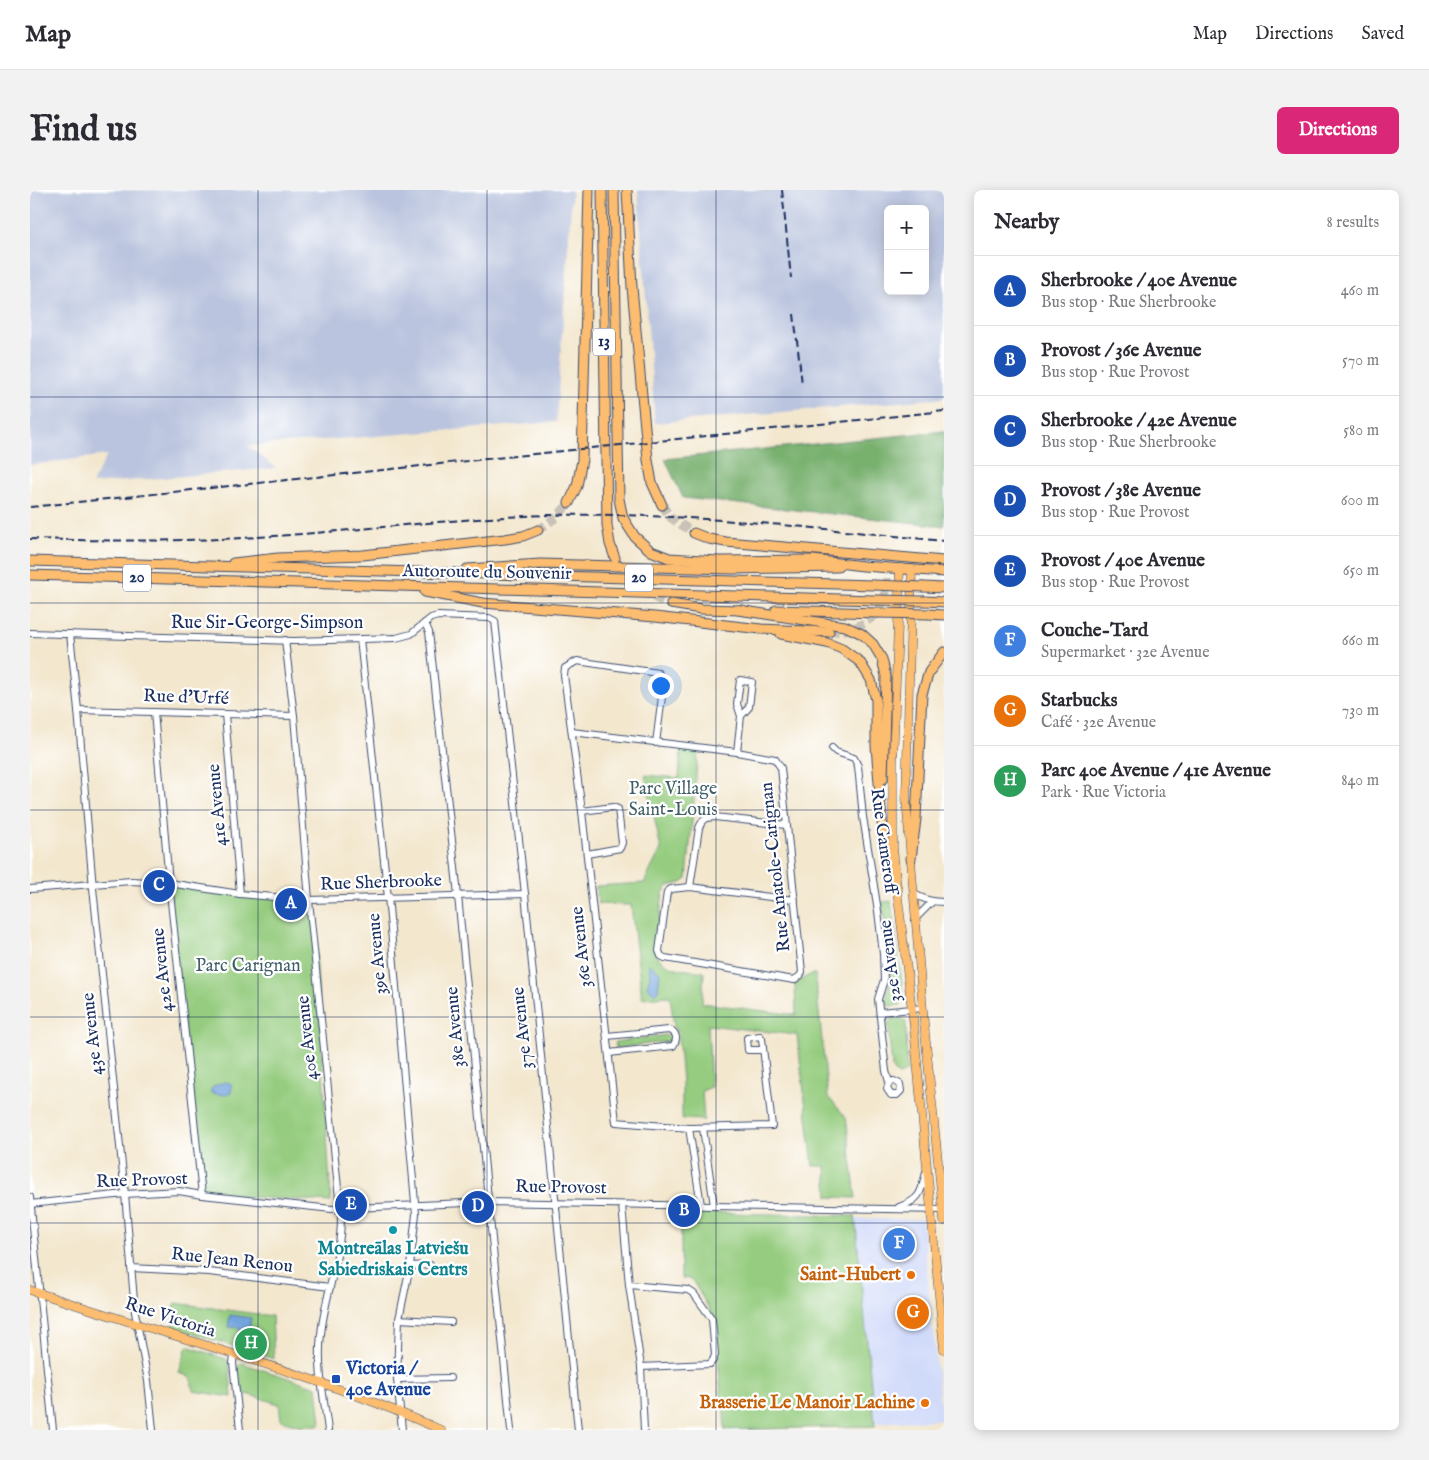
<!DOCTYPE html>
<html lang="en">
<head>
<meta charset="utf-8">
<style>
	:root { --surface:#fff; --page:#f2f2f3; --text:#2b2b33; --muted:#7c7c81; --line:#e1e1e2; --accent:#db2777 }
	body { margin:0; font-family:"IM FELL English",serif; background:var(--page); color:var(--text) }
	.controls { position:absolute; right:15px; top:15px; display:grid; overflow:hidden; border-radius:8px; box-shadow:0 2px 12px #0003 }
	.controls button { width:45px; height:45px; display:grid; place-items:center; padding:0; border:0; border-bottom:1px solid var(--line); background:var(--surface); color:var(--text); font:25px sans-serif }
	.you { position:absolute; left:630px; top:495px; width:18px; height:18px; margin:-12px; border:4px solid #fff; border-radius:50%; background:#1a73e8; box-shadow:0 0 0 8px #1a73e833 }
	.badge { display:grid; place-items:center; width:32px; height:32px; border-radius:50%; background:var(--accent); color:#fff; font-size:16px; font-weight:700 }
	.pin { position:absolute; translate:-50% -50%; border:2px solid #fff; box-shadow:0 1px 5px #0006 }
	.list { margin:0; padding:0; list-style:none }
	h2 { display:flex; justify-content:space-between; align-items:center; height:65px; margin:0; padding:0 20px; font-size:21px }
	h2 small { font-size:16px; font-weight:400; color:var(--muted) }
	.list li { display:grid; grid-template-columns:32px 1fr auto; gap:15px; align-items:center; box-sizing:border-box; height:70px; padding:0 20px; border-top:1px solid var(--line) }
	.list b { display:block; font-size:19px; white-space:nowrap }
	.list p { margin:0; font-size:16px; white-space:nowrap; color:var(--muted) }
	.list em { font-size:16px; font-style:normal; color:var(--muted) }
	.map { position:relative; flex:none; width:914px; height:1240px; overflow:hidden; border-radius:8px }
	header { display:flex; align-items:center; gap:30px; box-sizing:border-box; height:70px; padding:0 25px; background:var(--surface); border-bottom:1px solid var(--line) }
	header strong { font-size:24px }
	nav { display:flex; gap:28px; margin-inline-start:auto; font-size:18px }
	.intro { display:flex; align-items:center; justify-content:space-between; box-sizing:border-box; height:120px; padding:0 30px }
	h1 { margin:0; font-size:35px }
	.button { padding:12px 22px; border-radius:8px; background:var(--accent); color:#fff; font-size:18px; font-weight:700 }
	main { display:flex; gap:30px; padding:0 30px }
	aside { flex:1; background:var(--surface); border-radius:8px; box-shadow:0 2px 12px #0003 }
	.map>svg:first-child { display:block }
</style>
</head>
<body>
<header>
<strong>Map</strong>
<nav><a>Map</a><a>Directions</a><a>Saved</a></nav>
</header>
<div class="intro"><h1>Find us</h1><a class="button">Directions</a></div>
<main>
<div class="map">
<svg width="914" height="1240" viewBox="0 0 914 1240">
	<rect width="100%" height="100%" fill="#fff"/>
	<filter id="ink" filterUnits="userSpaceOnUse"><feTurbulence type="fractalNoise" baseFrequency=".02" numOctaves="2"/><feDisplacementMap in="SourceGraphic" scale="10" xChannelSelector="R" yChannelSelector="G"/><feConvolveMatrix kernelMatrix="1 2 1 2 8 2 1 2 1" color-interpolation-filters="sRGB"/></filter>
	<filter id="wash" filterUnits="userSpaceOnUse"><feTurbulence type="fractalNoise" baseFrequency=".0096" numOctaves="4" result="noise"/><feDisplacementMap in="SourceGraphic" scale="20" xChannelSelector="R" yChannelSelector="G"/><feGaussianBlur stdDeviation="1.12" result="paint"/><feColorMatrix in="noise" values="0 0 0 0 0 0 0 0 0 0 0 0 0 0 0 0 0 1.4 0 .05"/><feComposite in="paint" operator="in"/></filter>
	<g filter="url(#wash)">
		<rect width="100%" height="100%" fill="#f3e7ce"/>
		<!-- built -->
		<path fill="#d0daf9" d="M822,1029H892L912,1230L845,1233Z"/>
		<!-- industrial -->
		<g fill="#bac4de" fill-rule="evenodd">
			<path d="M0,0H542L526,232L218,256L246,278L62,294L77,265L0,275Z"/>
			<path d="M608,0H914V208L625,233ZM858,19H895V101H858Z"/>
		</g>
		<!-- green -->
		<g fill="#95cc7f" stroke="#587e6e">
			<path d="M651,560L668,562L657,689L651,693L638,696L633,703L625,762C635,781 655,779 674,782L672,813L766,825L765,793C773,790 777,784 785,784L798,907L816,927L826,1008L798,1007L796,976H783L767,845L678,835L681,897L672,901L674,930L652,929V892L649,856L647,840L644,836L640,806L612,808L601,715L568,714L566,696L614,693L631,659L615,585L649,588Z"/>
			<path d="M139,694L283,712L301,1012L172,1004Z"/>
			<path d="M861,711L874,808L871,815L861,816L857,815C855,804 860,795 860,784C859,760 855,736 852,712Z"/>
			<path d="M871,828L876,832L877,882L869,885L864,882L862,878L858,833L861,829Z"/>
			<path d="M637,845L641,851L586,858L585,852Z"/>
			<path d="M651,1022L825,1026L845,1236L695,1240L693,1208L691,1207L685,1129L664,1093L659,1089L651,1088Z"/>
			<path d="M145,1113L242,1126L244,1169L143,1137Z"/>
			<path d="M157,1156L196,1169L199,1173L202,1207L163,1201L161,1187L149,1183Z"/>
			<path d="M211,1173L287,1197L291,1233L288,1235H269L251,1230L249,1214L210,1202L207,1177Z"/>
		</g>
		<!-- forest -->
		<path fill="#78b06e" stroke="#4a7066" d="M914,241V336L653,308L635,269Z"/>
		<!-- water -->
		<g fill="#75a5df" stroke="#486a9e">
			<path d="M619,774L630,782L628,801L625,804L617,797L620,786Z"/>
			<path d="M195,892L200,893L202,895L201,903L195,905L181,903V899L186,895Z"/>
			<path d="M200,1125L221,1128L217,1151L208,1150L210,1138L198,1137Z"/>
		</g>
	</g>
	<g filter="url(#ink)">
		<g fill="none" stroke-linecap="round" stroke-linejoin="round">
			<!-- highway-tunnel -->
			<g stroke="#c8c2b8" stroke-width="9" stroke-dasharray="9 4.5" stroke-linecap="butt">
				<path d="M632,315L641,328L664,343"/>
				<path d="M508,340L527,327L539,313"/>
				<path d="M586,371C597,393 617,407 641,414"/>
				<path d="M799,442C834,440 857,425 857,388"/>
			</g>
			<!-- minor casing -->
			<g stroke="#3b4b6f" stroke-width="8">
				<g id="minor">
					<path d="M395,433L399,442L427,696L481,1240"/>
					<path d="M0,443L264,451L366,448L381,444L401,428L408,426L459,428L465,431L495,704L548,1240"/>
					<path d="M40,444L48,520L63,698L95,1004L105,1122L118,1191L123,1240"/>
					<path d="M330,449L359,717L386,1024L380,1076L369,1129L367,1189L372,1240"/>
					<path d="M255,450L264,526L279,710L311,1028C311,1068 295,1105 291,1144C287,1176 294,1209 298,1240"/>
					<path d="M48,520L264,526"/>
					<path d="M124,522L139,693L172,1005"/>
					<path d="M195,524L210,704"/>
					<path d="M542,542L707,562L745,569L751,578L772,782L770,786L764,790L635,768L631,766L629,761L637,702L641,699L660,697L765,710"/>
					<path d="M626,553L634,491L628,483L547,471L535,478L534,485L552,621L586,932L659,938L742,936L732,849L730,846L717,848L718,860H733"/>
					<path d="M802,558L806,562L824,568L828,576L833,627L848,721L853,764L854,790L848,809L856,881L859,892L857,899L861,905H867L871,901L870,894L864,891L859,892"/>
					<path d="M707,562L711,526L719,517L722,492L710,490L707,514L711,526"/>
					<path d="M552,621L583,617L588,619L592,653L590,658L557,664"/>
					<path d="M660,697L669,638C672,630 676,627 685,627L756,635"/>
					<path d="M0,699L101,691L139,693L210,704L279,710L495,704"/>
					<path d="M883,703C893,710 902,712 914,712"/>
					<path d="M885,729L902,712"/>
					<path d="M850,822L893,818"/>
					<path d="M577,846L639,840C647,842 648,849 643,856L579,863"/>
					<path d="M659,938L671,1015"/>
					<path d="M673,938L684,1016"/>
					<path d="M0,1007L23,1240"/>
					<path d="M0,1014L95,1004L149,1001L172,1005L302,1019L457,1012L914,1020"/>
					<path d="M592,1015L599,1095L611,1177L614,1240"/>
					<path d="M869,1017C891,1009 891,1003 896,982"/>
					<path d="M380,1076L400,1075"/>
					<path d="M101,1078L179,1082L300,1097"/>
					<path d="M599,1095L658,1100L664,1104L682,1129L685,1165L683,1170L680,1174L611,1177"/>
					<path d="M369,1129L421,1132"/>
					<path d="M204,1165L203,1173L210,1240"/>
					<path d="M367,1189L420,1188"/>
				</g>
			</g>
			<!-- major casing -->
			<g stroke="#3b4b6f" stroke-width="9">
				<g id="major">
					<path d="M870,378L863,573V658L867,700L883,828L914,1159"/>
					<path d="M882,379L876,608L894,833L914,1031"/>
					<path d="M0,1100C137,1146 279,1181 411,1240"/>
				</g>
			</g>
			<!-- highway casing -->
			<g stroke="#3b4b6f" stroke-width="11">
				<g id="highway">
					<path d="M572,0L577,335L580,354L585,368"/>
					<path d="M584,0L589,309L593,328L605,347L621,361L639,368L689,371L783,370L833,376L914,382"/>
					<path d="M597,0L602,97L618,270L622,293L632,315"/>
					<path d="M539,313L547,296L552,270L559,0"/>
					<path d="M664,343L679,349L696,352L914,371"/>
					<path d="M0,371L844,395"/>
					<path d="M203,373L248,368L333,365L475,349L493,346L508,340"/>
					<path d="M437,379L510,374L703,379L808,377"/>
					<path d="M0,385L845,410"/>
					<path d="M894,397L914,398"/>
					<path d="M395,402L453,413L625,427L731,439L799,442"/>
					<path d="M895,411L914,412"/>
					<path d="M641,414L671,419L713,420"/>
					<path d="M708,420L815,436L832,444L843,454L852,469L856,486L853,589"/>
					<path d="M746,420L847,423"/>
					<path d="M899,424L914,425"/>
					<path d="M751,444L797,453L812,459L830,472L841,490L846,510V556L853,642L855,658L867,700"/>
					<path d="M881,669L886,629L892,504L899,482L914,462"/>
				</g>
			</g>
			<!-- minor -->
			<use href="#minor" stroke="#fff" stroke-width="6"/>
			<!-- major -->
			<use href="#major" stroke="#fcbd6f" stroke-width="8"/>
			<!-- highway -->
			<use href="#highway" stroke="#fcbd6f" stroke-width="9"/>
			<!-- rail -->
			<g stroke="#1b2f5e" stroke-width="2" stroke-dasharray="8 4" stroke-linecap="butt">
				<path d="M752,0L761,88"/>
				<path d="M764,124L772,194"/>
				<path d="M0,317L914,221"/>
				<path d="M0,349C82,351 162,352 244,346C336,340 427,328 519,325C652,322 783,338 914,351"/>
			</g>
			<!-- highway-bridge casing -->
			<g stroke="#3b4b6f" stroke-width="11" stroke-linecap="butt">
				<g id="highway-bridge">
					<path d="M844,395L894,397"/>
					<path d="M845,410L895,411"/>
					<path d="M847,423L899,424"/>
				</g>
			</g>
			<!-- highway-bridge -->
			<use href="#highway-bridge" stroke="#fcbd6f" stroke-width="9"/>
		</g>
	</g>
	<!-- grid -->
	<path fill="none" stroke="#1b2f5e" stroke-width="1" stroke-opacity="0.55" d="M228,0V1240M457,0V1240M686,0V1240M0,207H914M0,413H914M0,620H914M0,827H914M0,1033H914"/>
	<!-- markers -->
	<circle fill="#0f9aa8" stroke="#fff" stroke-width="2" cx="363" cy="1040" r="5"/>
	<g fill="#e8710a" stroke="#fff" stroke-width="2">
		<circle cx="881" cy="1085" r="5"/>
		<circle cx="895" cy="1213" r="5"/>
	</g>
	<rect fill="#1a4fb4" stroke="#fff" stroke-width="2" x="301" y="1184" width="10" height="10" rx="2.5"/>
	<g text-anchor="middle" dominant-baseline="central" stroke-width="4.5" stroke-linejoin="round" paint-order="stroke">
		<!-- shield labels -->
		<g fill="#fff" stroke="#5f6d8e" stroke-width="1">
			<rect x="563" y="138.5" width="22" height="27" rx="4"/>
			<rect x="93" y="374.5" width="28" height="27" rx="4"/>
			<rect x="595" y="374.5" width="28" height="27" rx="4"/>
		</g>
		<g font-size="16" font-weight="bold" fill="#1b2f5e">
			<text x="574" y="152">13</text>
			<text x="107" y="388">20</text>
			<text x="609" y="388">20</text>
		</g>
		<!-- street labels -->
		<g font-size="18" fill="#1b2f5e" stroke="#fff">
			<text transform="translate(457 383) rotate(1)">Autoroute du Souvenir</text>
			<text x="237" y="433">Rue Sir-George-Simpson</text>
			<text transform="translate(156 508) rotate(2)">Rue d'Urfé</text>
			<text transform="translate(188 615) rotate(-95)">41e Avenue</text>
			<text transform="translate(853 651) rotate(82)">Rue Gameroff</text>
			<text transform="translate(746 677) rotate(-96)">Rue Anatole-Carignan</text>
			<text transform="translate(351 693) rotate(-2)">Rue Sherbrooke</text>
			<text transform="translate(552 757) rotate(-96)">36e Avenue</text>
			<text transform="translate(348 764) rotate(-95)">39e Avenue</text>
			<text transform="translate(861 771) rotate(-97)">32e Avenue</text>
			<text transform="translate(133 780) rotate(-96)">42e Avenue</text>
			<text transform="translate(426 837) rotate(-95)">38e Avenue</text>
			<text transform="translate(493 838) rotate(-96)">37e Avenue</text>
			<text transform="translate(63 844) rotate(-96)">43e Avenue</text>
			<text transform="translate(278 848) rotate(-96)">40e Avenue</text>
			<text transform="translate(112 991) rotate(-2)">Rue Provost</text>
			<text transform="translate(531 998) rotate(1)">Rue Provost</text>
			<text transform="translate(202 1071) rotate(6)">Rue Jean Renou</text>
			<text transform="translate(140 1128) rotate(18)">Rue Victoria</text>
		</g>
		<!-- park labels -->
		<g font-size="18" fill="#405e68" stroke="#fff">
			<text x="643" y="599">Parc Village<tspan x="643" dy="21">Saint-Louis</tspan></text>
			<text x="218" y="776">Parc Carignan</text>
		</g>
		<!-- culture labels -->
		<g font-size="18" font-weight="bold" fill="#0d838f" stroke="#fff">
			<text x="363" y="1059">Montreālas Latviešu<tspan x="363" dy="21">Sabiedriskais Centrs</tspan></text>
		</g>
		<!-- food labels -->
		<g font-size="18" font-weight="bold" fill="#c56008" stroke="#fff" text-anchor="end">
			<text x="871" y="1085">Saint-Hubert</text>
			<text x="885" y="1213">Brasserie Le Manoir Lachine</text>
		</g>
		<!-- transit labels -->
		<g font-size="18" font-weight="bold" fill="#164399" stroke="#fff" text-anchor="start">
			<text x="316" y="1179">Victoria /<tspan x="316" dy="21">40e Avenue</tspan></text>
		</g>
	</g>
</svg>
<div class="controls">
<button>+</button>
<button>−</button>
</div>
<div class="you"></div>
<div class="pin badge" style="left:261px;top:714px;background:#1a4fb4">A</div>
<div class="pin badge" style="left:654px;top:1021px;background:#1a4fb4">B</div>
<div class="pin badge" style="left:129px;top:696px;background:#1a4fb4">C</div>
<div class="pin badge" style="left:448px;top:1017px;background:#1a4fb4">D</div>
<div class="pin badge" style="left:321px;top:1015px;background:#1a4fb4">E</div>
<div class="pin badge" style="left:869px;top:1054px;background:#3f7fe0">F</div>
<div class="pin badge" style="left:883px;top:1123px;background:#e8710a">G</div>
<div class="pin badge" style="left:221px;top:1154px;background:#2e9e5b">H</div>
</div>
<aside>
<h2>Nearby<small>8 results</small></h2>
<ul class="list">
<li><span class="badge" style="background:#1a4fb4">A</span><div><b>Sherbrooke / 40e Avenue</b><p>Bus stop · Rue Sherbrooke</p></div><em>460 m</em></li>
<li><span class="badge" style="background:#1a4fb4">B</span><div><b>Provost / 36e Avenue</b><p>Bus stop · Rue Provost</p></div><em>570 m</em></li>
<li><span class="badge" style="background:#1a4fb4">C</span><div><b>Sherbrooke / 42e Avenue</b><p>Bus stop · Rue Sherbrooke</p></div><em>580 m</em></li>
<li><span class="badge" style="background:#1a4fb4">D</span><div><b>Provost / 38e Avenue</b><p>Bus stop · Rue Provost</p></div><em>600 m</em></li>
<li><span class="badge" style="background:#1a4fb4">E</span><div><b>Provost / 40e Avenue</b><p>Bus stop · Rue Provost</p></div><em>650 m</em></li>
<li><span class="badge" style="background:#3f7fe0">F</span><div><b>Couche-Tard</b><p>Supermarket · 32e Avenue</p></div><em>660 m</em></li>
<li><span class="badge" style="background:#e8710a">G</span><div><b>Starbucks</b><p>Café · 32e Avenue</p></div><em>730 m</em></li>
<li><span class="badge" style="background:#2e9e5b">H</span><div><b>Parc 40e Avenue / 41e Avenue</b><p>Park · Rue Victoria</p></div><em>840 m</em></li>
</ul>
</aside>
</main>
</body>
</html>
